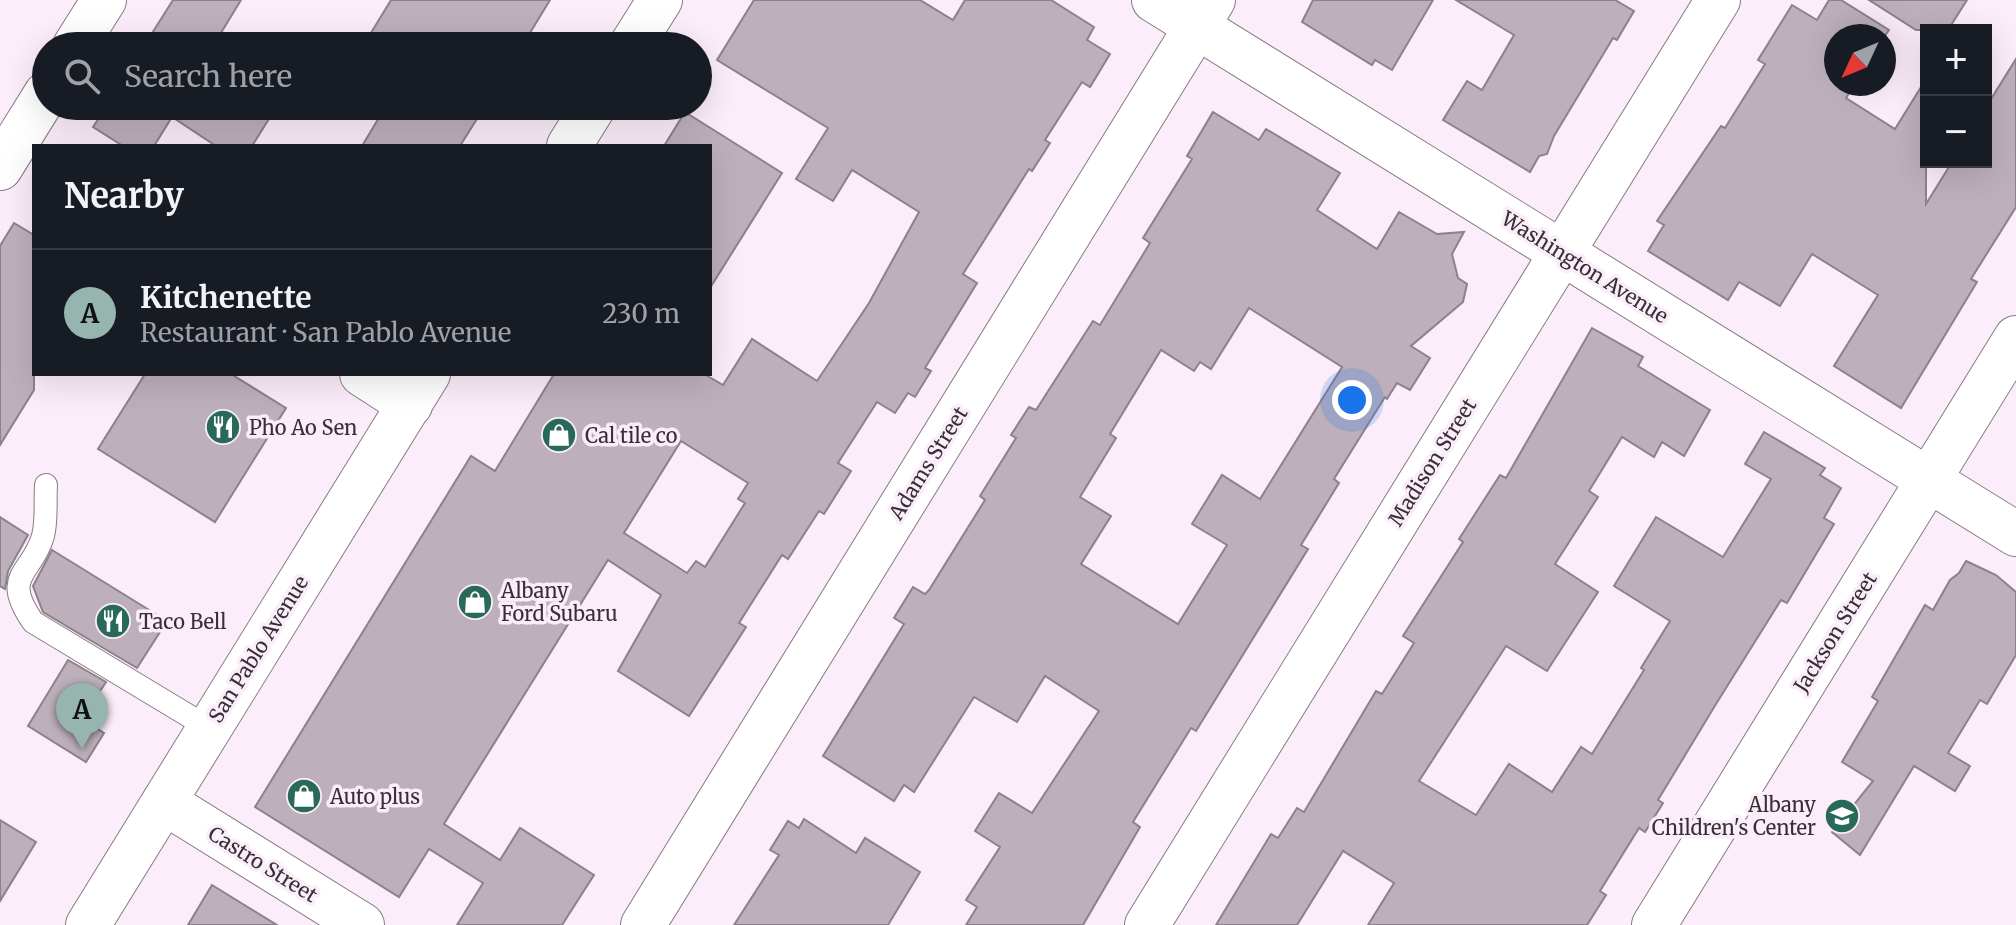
<!DOCTYPE html>
<html lang="en">
<head>
<meta charset="utf-8">
<style>
	:root { --surface:#171b24; --page:#20242c; --text:#f1f3f6; --muted:#9ea1a6; --line:#363941; --accent:#97b5af }
	body { margin:0; font-family:Merriweather,serif; background:var(--page); color:var(--text) }
	.controls { position:absolute; right:24px; top:24px; display:grid; overflow:hidden; border-radius:0px; box-shadow:0 8px 32px #0002 }
	.controls button { width:72px; height:72px; display:grid; place-items:center; padding:0; border:0; border-bottom:2px solid var(--line); background:var(--surface); color:var(--text); font:40px sans-serif }
	.compass { position:absolute; left:1824px; top:24px; width:72px; height:72px; border-radius:50%; background:var(--surface); box-shadow:0 8px 32px #0002; rotate:226deg }
	.you { position:absolute; left:1352px; top:400px; width:28px; height:28px; margin:-20px; border:6px solid #fff; border-radius:50%; background:#1a73e8; box-shadow:0 0 0 12px #1a73e833 }
	.badge { display:grid; place-items:center; width:52px; height:52px; border-radius:50%; background:var(--accent); color:#111; font-size:26px; font-weight:700 }
	.pin { position:absolute; translate:-50% -66px; filter:drop-shadow(0 2px 4px #0008) }
	.pin::after { content:''; position:absolute; top:42px; width:28px; height:24px; background:inherit; clip-path:polygon(0 0,100% 0,50% 100%) }
	.list { margin:0; padding:0; list-style:none }
	h2 { display:flex; justify-content:space-between; align-items:center; height:104px; margin:0; padding:0 32px; font-size:34px }
	h2 small { font-size:26px; font-weight:400; color:var(--muted) }
	.list li { display:grid; grid-template-columns:52px 1fr auto; gap:24px; align-items:center; box-sizing:border-box; height:128px; padding:0 32px; border-top:2px solid var(--line) }
	.list b { display:block; font-size:30px; white-space:nowrap }
	.list p { margin:0; font-size:26px; white-space:nowrap; color:var(--muted) }
	.list em { font-size:26px; font-style:normal; color:var(--muted) }
	.icon { flex:none; width:44px; height:44px; fill:none; stroke:currentColor; stroke-width:2; stroke-linecap:round; stroke-linejoin:round }
	.map { position:relative; flex:none; width:2016px; height:925px; overflow:hidden }
	.search { position:absolute; background:var(--surface); box-shadow:0 8px 32px #0002; left:32px; top:32px; width:680px; height:88px; display:flex; align-items:center; gap:20px; box-sizing:border-box; padding:0 28px; border-radius:44px; color:var(--muted); font-size:30px }
	.panel { position:absolute; background:var(--surface); box-shadow:0 8px 32px #0002; left:32px; top:144px; width:680px; height:232px; border-radius:0px }
	.map>svg:first-child { display:block }
</style>
</head>
<body>
<div class="map">
<svg width="2016" height="925" viewBox="0 0 2016 925">
	<rect width="100%" height="100%" fill="#fbedf9"/>
	<!-- building -->
	<g fill="#bdb0bb" stroke="#8d818b" stroke-width="2" fill-rule="evenodd">
		<path d="M173,0H241L213,46H144Z"/>
		<path d="M391,0H550L522,46H363Z"/>
		<path d="M754,0H920L953,20L965,0H1051L1094,27L1087,40L1110,54L1090,87L1082,82L1045,140L1050,143L1032,171L1029,169L963,274L977,283L925,368L931,371L915,397L908,393L895,413L877,402L838,463L851,471L824,514L819,511L788,559L782,555L739,623L746,627L689,716L618,671L661,595L608,560L444,824L500,860L520,828L594,875L562,925H457L483,883L429,849L399,897L255,807L471,456L495,471L554,374H704L723,385L752,339L817,381L869,303L919,212L852,170L833,201L796,179L828,128L717,60ZM681,441L748,483L738,499L745,503L705,567L696,561L687,573L624,533Z"/>
		<path d="M1313,0H1433L1392,70L1375,60L1372,65L1302,22Z"/>
		<path d="M1456,0H1615L1634,11L1617,40L1613,38L1554,136L1547,154L1539,156L1530,172L1443,120L1467,81L1482,90L1514,35Z"/>
		<path d="M1829,0H1841L1889,30L1884,37L1836,36V84H1855L1846,98L1895,129L1926,79V204L1952,162H1986V107L2016,59V207L1971,279L1977,282L1901,408L1834,366L1878,295L1812,254L1780,306L1739,282L1728,300L1648,251L1664,225L1657,221L1721,126L1725,128L1765,64L1758,60L1792,5L1817,20Z"/>
		<path d="M1869,0H1967L1948,30H1916Z"/>
		<path d="M107,106H277L252,146H216L172,117L154,146H123L93,127Z"/>
		<path d="M386,106H485L460,146H362Z"/>
		<path d="M685,112L782,173L710,288V146H664Z"/>
		<path d="M1213,112L1259,140L1266,129L1340,173L1317,210L1377,249L1399,212L1437,234L1464,232L1452,254L1458,278L1467,284L1463,302L1411,346L1430,358L1410,390L1397,383L1387,399L1385,397L1334,479L1339,483L1301,545L1308,549L1196,731L1191,728L1133,822L1140,827L1083,925H966L977,907L966,900L1000,847L975,831L999,793L1032,813L1099,711L1045,676L1017,722L974,697L914,792L904,785L894,801L823,756L904,624L894,618L913,587L925,594L929,590L985,500L980,496L1016,438L1011,435L1029,407L1036,410L1093,321L1100,325L1150,243L1143,238L1192,159L1187,156ZM1249,308L1342,367L1260,499L1222,475L1192,524L1227,545L1178,624L1081,564L1111,516L1080,497L1116,438L1110,434L1161,350L1194,371L1200,362L1211,369Z"/>
		<path d="M14,223L34,235V390L0,445V246Z"/>
		<path d="M1592,328L1643,357L1638,366L1710,410L1684,456L1662,442L1654,457L1622,437L1589,491L1598,497L1555,564L1598,592L1547,671L1506,646L1419,781L1476,815L1509,764L1552,792L1581,747L1592,754L1644,670L1641,668L1670,621L1614,586L1656,517L1723,557L1771,479L1745,464L1764,432L1825,468L1820,475L1841,488L1824,518L1834,524L1787,603L1781,600L1716,704L1658,800L1663,803L1645,832L1639,828L1600,891L1606,895L1587,925H1368L1394,883L1343,851L1297,925H1216L1271,834L1278,838L1297,808L1304,812L1376,691L1382,694L1414,643L1403,636L1463,542L1459,539L1500,475L1506,478Z"/>
		<path d="M145,374H231L286,408L215,522L98,449Z"/>
		<path d="M0,517L28,535L8,571L5,589L0,586Z"/>
		<path d="M52,550L167,621L137,668L43,612L33,586Z"/>
		<path d="M1966,561L1996,575L2016,592V655L1987,704L1980,700L1948,753L1970,766L1955,791L1914,766L1860,855L1832,832L1873,781L1842,762L1878,701L1872,697L1925,605L1933,610L1950,580L1959,573Z"/>
		<path d="M68,660L106,682L82,719L104,733L86,762L28,726Z"/>
		<path d="M804,819L856,853L865,838L920,872L888,925H734L779,855L770,850L788,821L799,828Z"/>
		<path d="M0,820L36,842L0,901Z"/>
		<path d="M212,885L277,925H188Z"/>
	</g>
	<g fill="none" stroke-linecap="round" stroke-linejoin="round">
		<!-- service casing -->
		<g stroke="#877b85" stroke-width="24">
			<path id="service" d="M46,485C45,501 47,521 43,536C32,575 0,574 33,622L209,728"/>
		</g>
		<!-- minor casing -->
		<g stroke="#877b85" stroke-width="46">
			<g id="minor">
				<path d="M1154,0L2016,534"/>
				<path d="M75,46L104,0"/>
				<path d="M0,168L46,94"/>
				<path d="M362,374L410,405"/>
				<path d="M164,802L362,925"/>
				<path d="M643,925L1213,0"/>
				<path d="M1147,925L1718,0"/>
				<path d="M1654,925L2016,338"/>
			</g>
		</g>
		<!-- primary casing -->
		<g stroke="#877b85" stroke-width="46">
			<g id="primary">
				<path d="M631,46L660,0"/>
				<path d="M569,146L594,106"/>
				<path d="M88,925L428,374"/>
			</g>
		</g>
		<!-- service -->
		<use href="#service" stroke="#fff" stroke-width="22"/>
		<!-- minor -->
		<use href="#minor" stroke="#fff" stroke-width="44"/>
		<!-- primary -->
		<use href="#primary" stroke="#fff" stroke-width="44"/>
	</g>
	<!-- icons -->
	<defs>
		<g id="restaurant-disc" transform="scale(1.8)"><circle r="9.5" fill="#286959" stroke="#fbedf9"/><path d="M-5-6h1v4h1v-4h1v4h1v-4h1v5L-1.5 .5V6h-2V.5L-5-1ZM5-6V6H3V1.5H1.5Q1.5-4 5-6Z" fill="#fff"/></g>
		<g id="shop-disc" transform="scale(1.8)"><circle r="9.5" fill="#286959" stroke="#fbedf9"/><path d="M-5-2.5h2.3a2.7 3.5 0 0 1 5.4 0H5L5.5 6h-11ZM-1.5-2.5h3a1.5 2.3 0 0 0-3 0Z" fill="#fff"/></g>
		<g id="school-disc" transform="scale(1.8)"><circle r="9.5" fill="#286959" stroke="#fbedf9"/><path d="M0-5L7-2L0 1L-7-2ZM-4 1L0 2.5L4 1V4Q0 6-4 4Z" fill="#fff"/></g>
	</defs>
	<g fill-rule="evenodd">
		<use href="#restaurant-disc" x="223" y="427"/>
		<use href="#shop-disc" x="559" y="435"/>
		<use href="#shop-disc" x="475" y="602"/>
		<use href="#restaurant-disc" x="113" y="621"/>
		<use href="#shop-disc" x="304" y="796"/>
		<use href="#school-disc" x="1842" y="816"/>
	</g>
	<g text-anchor="middle" dominant-baseline="central" stroke-width="7" stroke-linejoin="round" paint-order="stroke">
		<!-- street labels -->
		<g font-size="20" fill="#353034" stroke="#fbedf9">
			<text transform="translate(1585 267) rotate(32)">Washington Avenue</text>
			<text transform="translate(1432 462) rotate(-58)">Madison Street</text>
			<text transform="translate(928 463) rotate(-58)">Adams Street</text>
			<text transform="translate(1835 632) rotate(-58)">Jackson Street</text>
			<text transform="translate(258 649) rotate(-58)">San Pablo Avenue</text>
			<text transform="translate(263 864) rotate(32)">Castro Street</text>
		</g>
		<!-- poi labels -->
		<g font-size="20" fill="#353034" stroke="#fbedf9" text-anchor="start">
			<text x="249" y="427">Pho Ao Sen</text>
			<text x="585" y="435">Cal tile co</text>
			<text x="501" y="590">Albany<tspan x="501" dy="23">Ford Subaru</tspan></text>
			<text x="139" y="621">Taco Bell</text>
			<text x="330" y="796">Auto plus</text>
			<text x="1816" y="804" text-anchor="end">Albany<tspan x="1816" dy="23">Children's Center</tspan></text>
		</g>
	</g>
</svg>
<div class="controls">
<button>+</button>
<button>−</button>
</div>
<svg class="compass" viewBox="-18 -18 36 36"><path d="M0-13l5 13h-10z" fill="#e53935"/><path d="M0 13l5-13h-10z" fill="#9ea1a6"/></svg>
<div class="you"></div>
<div class="pin badge" style="left:82px;top:749px">A</div>
<div class="search"><svg class="icon" aria-label="search" viewBox="0 0 24 24"><circle cx="10" cy="10" r="6"/><path d="M15 15l6 6"/></svg>Search here</div>
<section class="panel">
<h2>Nearby<small></small></h2>
<ul class="list">
<li><span class="badge">A</span><div><b>Kitchenette</b><p>Restaurant · San Pablo Avenue</p></div><em>230 m</em></li>
</ul>
</section>
</div>
</body>
</html>
